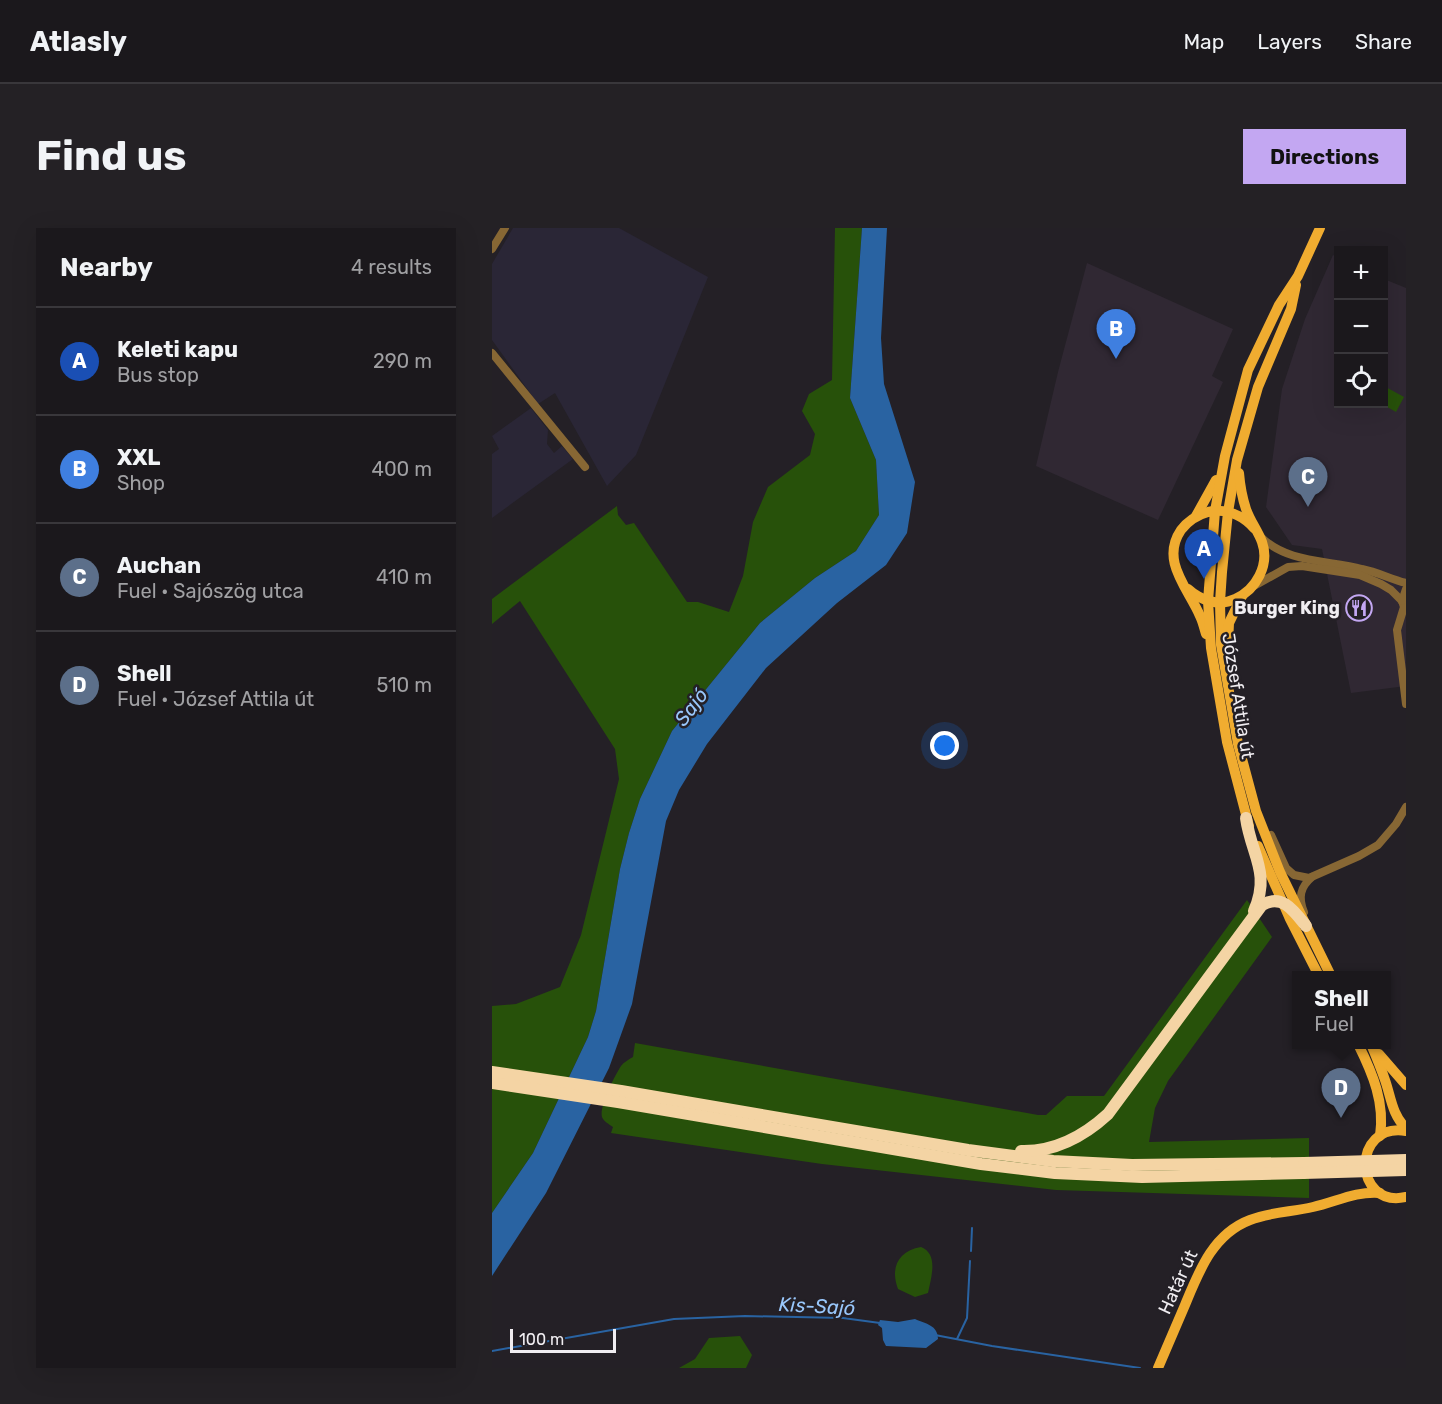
<!DOCTYPE html>
<html lang="en">
<head>
<meta charset="utf-8">
<style>
	:root { --surface:#1b181c; --page:#242125; --text:#f1f3f6; --muted:#a0a0a3; --line:#39373b; --accent:#c3a7f2 }
	body { margin:0; font-family:Rubik,sans-serif; background:var(--page); color:var(--text) }
	.controls { position:absolute; right:18px; top:18px; display:grid; overflow:hidden; border-radius:0px; box-shadow:0 6px 24px #0002 }
	.controls button { width:54px; height:54px; display:grid; place-items:center; padding:0; border:0; border-bottom:2px solid var(--line); background:var(--surface); color:var(--text); font:30px sans-serif }
	.scale { position:absolute; left:18px; bottom:15px; width:106px; box-sizing:border-box; padding-left:6px; border:3px solid #f0edf1; border-top:0; font-size:16px; line-height:21px; white-space:nowrap; color:#f0edf1; -webkit-text-stroke:4px #242026; paint-order:stroke }
	.you { position:absolute; left:453px; top:518px; width:21px; height:21px; margin:-15px; border:4px solid #fff; border-radius:50%; background:#1a73e8; box-shadow:0 0 0 9px #1a73e833 }
	.badge { display:grid; place-items:center; width:39px; height:39px; border-radius:50%; background:var(--accent); color:#fff; font-size:20px; font-weight:700 }
	.pin { position:absolute; translate:-50% -50px; filter:drop-shadow(0 2px 3px #0008) }
	.pin::after { content:''; position:absolute; top:32px; width:21px; height:18px; background:inherit; clip-path:polygon(0 0,100% 0,50% 100%) }
	.popup { position:absolute; left:800px; top:743px; width:99px; height:78px; box-sizing:border-box; display:grid; place-content:center; border-radius:0px; background:var(--surface); filter:drop-shadow(0 2px 4px #0005); font-size:20px; white-space:nowrap; color:var(--muted) }
	.popup b { font-size:22px; color:var(--text) }
	.popup::after { content:''; position:absolute; left:50%; top:100%; margin-left:-12px; border:12px solid transparent; border-top-color:var(--surface) }
	.list { margin:0; padding:0; list-style:none }
	h2 { display:flex; justify-content:space-between; align-items:center; height:78px; margin:0; padding:0 24px; font-size:26px }
	h2 small { font-size:20px; font-weight:400; color:var(--muted) }
	.list li { display:grid; grid-template-columns:39px 1fr auto; gap:18px; align-items:center; box-sizing:border-box; height:108px; padding:0 24px; border-top:2px solid var(--line) }
	.list b { display:block; font-size:22px; white-space:nowrap }
	.list p { margin:0; font-size:20px; white-space:nowrap; color:var(--muted) }
	.list em { font-size:20px; font-style:normal; color:var(--muted) }
	.icon { flex:none; width:33px; height:33px; fill:none; stroke:currentColor; stroke-width:2; stroke-linecap:round; stroke-linejoin:round }
	.map { position:relative; flex:none; width:914px; height:1140px; overflow:hidden; border-radius:0px }
	header { display:flex; align-items:center; gap:36px; box-sizing:border-box; height:84px; padding:0 30px; background:var(--surface); border-bottom:2px solid var(--line) }
	header strong { font-size:28px }
	nav { display:flex; gap:33px; margin-inline-start:auto; font-size:21px }
	.intro { display:flex; align-items:center; justify-content:space-between; box-sizing:border-box; height:144px; padding:0 36px }
	h1 { margin:0; font-size:42px }
	.button { padding:15px 27px; border-radius:0px; background:var(--accent); color:#111; font-size:21px; font-weight:700 }
	main { display:flex; gap:36px; padding:0 36px }
	aside { flex:1; background:var(--surface); border-radius:0px; box-shadow:0 6px 24px #0002 }
	.map>svg:first-child { display:block }
</style>
</head>
<body>
<header>
<strong>Atlasly</strong>
<nav><a>Map</a><a>Layers</a><a>Share</a></nav>
</header>
<div class="intro"><h1>Find us</h1><a class="button">Directions</a></div>
<main>
<aside>
<h2>Nearby<small>4 results</small></h2>
<ul class="list">
<li><span class="badge" style="background:#1a4fb4">A</span><div><b>Keleti kapu</b><p>Bus stop</p></div><em>290 m</em></li>
<li><span class="badge" style="background:#3f7fe0">B</span><div><b>XXL</b><p>Shop</p></div><em>400 m</em></li>
<li><span class="badge" style="background:#5c6f8a">C</span><div><b>Auchan</b><p>Fuel · Sajószög utca</p></div><em>410 m</em></li>
<li><span class="badge" style="background:#5c6f8a">D</span><div><b>Shell</b><p>Fuel · József Attila út</p></div><em>510 m</em></li>
</ul>
</aside>
<div class="map">
<svg width="914" height="1140" viewBox="0 0 914 1140">
	<rect width="100%" height="100%" fill="#242026"/>
	<!-- built -->
	<g fill="#302833">
		<path d="M841,27L846,30V176H892V51L914,60V458L859,465L830,321L800,317L774,279L790,161L813,91Z"/>
		<path d="M595,35L741,101L720,148L731,154L666,292L544,238L566,144Z"/>
	</g>
	<!-- industrial -->
	<g fill="#2a2636">
		<path d="M21,0H127L216,49L144,227L115,258L63,165L46,176L0,112V36Z"/>
		<path d="M39,180L56,202L55,216L62,225L70,218L81,231L0,290V226L7,221L0,208Z"/>
	</g>
	<!-- green -->
	<g fill="#27510a">
		<path d="M343,0H370L358,170L384,232L387,287L364,323L323,350L268,395L180,503L148,571L137,605L128,641L104,783L96,809L41,925L0,985V778L24,776L68,759L89,707L127,551L123,521L28,373L0,396V371L125,278L126,287L134,297L142,295L195,374H206L237,384L251,348L261,294L276,259L318,227L323,206L310,183L317,166L340,152Z"/>
		<path d="M892,158L912,169L904,184L890,176L893,169Z"/>
		<path d="M755,672L780,709L676,853L663,880L657,914L817,910V970L564,962L330,936L119,905L121,899C117,896 112,894 110,889C107,879 123,847 129,838C132,834 136,832 141,829L143,815L546,887H554L575,868H612Z"/>
		<path d="M429,1019C447,1026 439,1050 436,1065L423,1069L406,1061C398,1040 406,1023 429,1019Z"/>
		<path d="M248,1108L260,1127L254,1140H187L203,1131L217,1110Z"/>
	</g>
	<!-- water -->
	<g fill="#2963a2">
		<path d="M370,0H395L389,110L392,156L423,254L415,305L394,337L345,375L274,440L215,516L187,562L174,593L140,776L117,840L54,965L0,1048V985L41,925L96,809L104,783L128,641L137,605L148,571L180,503L268,395L323,350L364,323L387,287L384,232L358,170Z"/>
		<path d="M423,1091C434,1096 446,1097 446,1111L434,1120L394,1118L391,1112L390,1100L386,1097L388,1092L406,1094Z"/>
	</g>
	<g fill="none" stroke-linecap="round" stroke-linejoin="round">
		<!-- stream -->
		<g stroke="#2963a2" stroke-width="2">
			<path d="M479,1023L480,1000"/>
			<path d="M443,1107L500,1118L648,1140"/>
			<path d="M465,1111L475,1090L478,1033"/>
			<path d="M0,1123L182,1091L253,1088L351,1090L388,1095"/>
		</g>
		<!-- minor -->
		<g stroke="#876734" stroke-width="8">
			<path d="M0,21L13,0"/>
			<path d="M0,125L93,239"/>
			<path d="M769,309C795,335 835,332 870,341C885,344 899,351 914,355"/>
			<path d="M762,358L796,339L810,338L868,347L889,356L899,362L910,373L912,379L905,402L914,476"/>
			<path d="M910,373L914,361"/>
			<path d="M779,607L794,640L802,647L817,650L867,628L886,617L904,596L914,579"/>
			<path d="M812,684C806,670 808,659 820,649"/>
		</g>
		<!-- major -->
		<g stroke="#f0ac30" stroke-width="10">
			<path d="M804,57L799,81L766,159L745,232L736,284L730,344L728,374L729,417L746,516L764,583L788,644L839,748"/>
			<path d="M704,288L724,252"/>
			<path d="M696,361C708,372 727,379 743,371C764,362 778,337 770,314C766,303 758,293 754,281C750,269 748,257 747,245"/>
			<path d="M714,406C712,400 711,394 708,388C696,360 668,333 689,302C696,293 705,287 716,284C734,280 750,287 762,300"/>
			<path d="M736,416L737,395L750,368"/>
			<path d="M757,598L735,514L719,420L716,373L723,283L733,228L756,142L787,77L806,48L828,0"/>
			<path d="M766,618L798,691L827,748"/>
			<path d="M866,816C881,846 893,875 888,908"/>
			<path d="M879,816C884,828 889,840 893,852C899,869 900,887 914,900"/>
			<path d="M887,826L914,857"/>
			<path d="M914,903C859,894 861,981 914,969"/>
			<path d="M666,1140C675,1119 684,1098 693,1077C707,1043 721,1006 758,992C778,984 800,984 821,979C844,974 863,963 888,965"/>
		</g>
		<!-- highway -->
		<g stroke="#f4d4a4" stroke-width="12">
			<path d="M754,590C759,627 779,644 762,683"/>
			<path d="M0,844L129,863L476,922L561,933L640,937L812,935"/>
			<path d="M0,855L126,874L489,936L563,945L650,949L811,945"/>
			<path d="M529,923C562,924 592,908 616,886L770,677C790,665 802,683 814,698"/>
		</g>
		<!-- highway-bridge -->
		<g stroke="#f4d4a4" stroke-width="12">
			<path d="M812,935L914,932"/>
			<path d="M811,945L914,942"/>
		</g>
	</g>
	<!-- icons -->
	<defs>
		<g id="restaurant-ring" transform="scale(1.35)"><circle r="9.5" fill="#242026" stroke="#c3a7f2" stroke-width="1.5"/><path d="M-5-6h1v4h1v-4h1v4h1v-4h1v5L-1.5 .5V6h-2V.5L-5-1ZM5-6V6H3V1.5H1.5Q1.5-4 5-6Z" fill="#c3a7f2"/></g>
	</defs>
	<g fill-rule="evenodd">
		<use href="#restaurant-ring" x="867" y="380"/>
	</g>
	<g text-anchor="middle" dominant-baseline="central" stroke-width="5" stroke-linejoin="round" paint-order="stroke">
		<!-- poi labels -->
		<g font-size="18" font-weight="bold" fill="#f0edf1" stroke="#242026" text-anchor="end">
			<text x="848" y="380">Burger King</text>
		</g>
		<!-- street labels -->
		<g font-size="18" fill="#f0edf1" stroke="#242026">
			<text transform="translate(746 468) rotate(81)">József Attila út</text>
			<text transform="translate(686 1054) rotate(-65)">Határ út</text>
		</g>
		<!-- water labels -->
		<g font-size="20" font-style="italic" fill="#99c7fb" stroke="#242026">
			<text transform="translate(199 479) rotate(-53)">Sajó</text>
			<text transform="translate(325 1078) rotate(3)">Kis-Sajó</text>
		</g>
	</g>
</svg>
<div class="controls">
<button>+</button>
<button>−</button>
<button><svg class="icon" aria-label="locate" viewBox="0 0 24 24"><circle cx="12" cy="12" r="6"/><path d="M12 2v4M12 18v4M2 12h4M18 12h4"/></svg></button>
</div>
<div class="scale">100 m</div>
<div class="you"></div>
<div class="pin badge" style="left:712px;top:351px;background:#1a4fb4">A</div>
<div class="pin badge" style="left:624px;top:131px;background:#3f7fe0">B</div>
<div class="pin badge" style="left:816px;top:279px;background:#5c6f8a">C</div>
<div class="pin badge" style="left:849px;top:890px;background:#5c6f8a">D</div>
<div class="popup"><b>Shell</b>Fuel</div>
</div>
</main>
</body>
</html>
